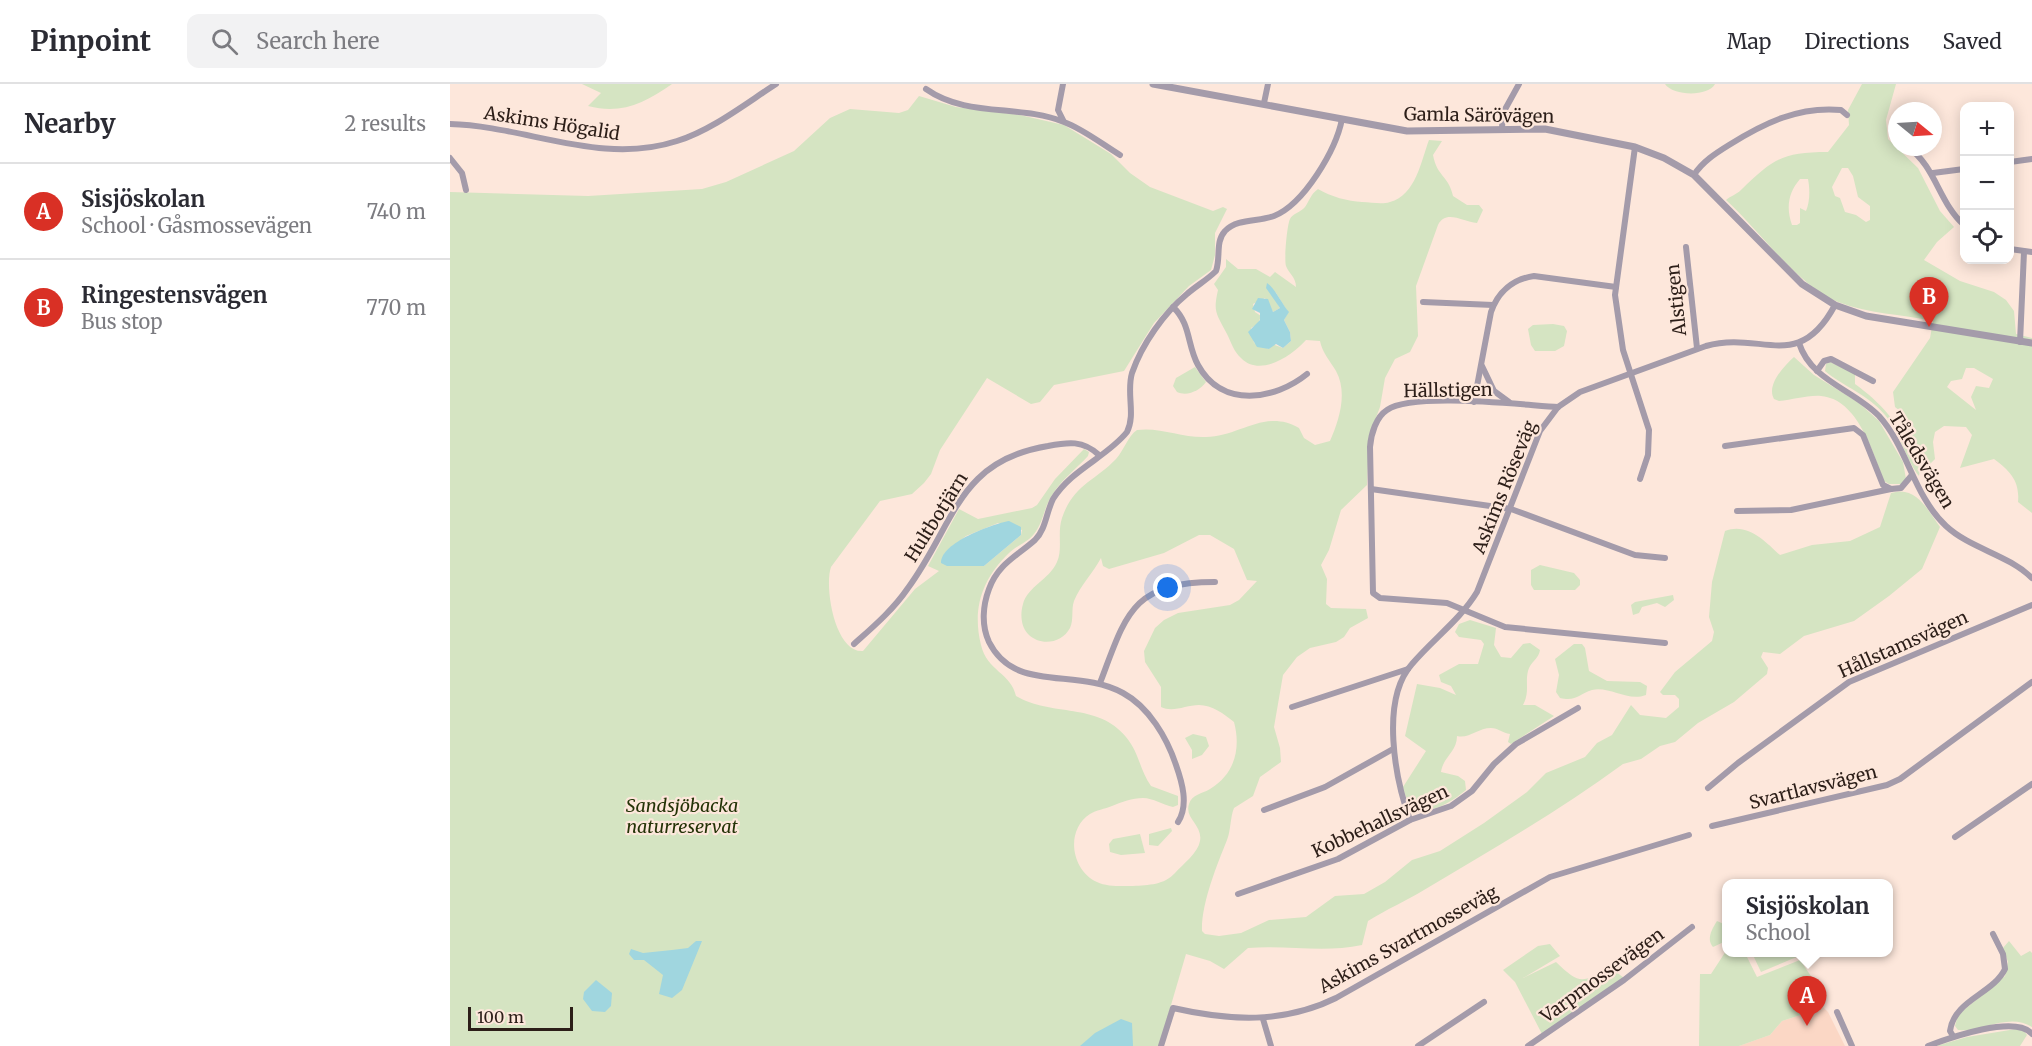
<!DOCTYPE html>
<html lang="en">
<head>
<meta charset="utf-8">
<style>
	:root { --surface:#fff; --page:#f2f2f3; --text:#2b2b33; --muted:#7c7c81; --line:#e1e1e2; --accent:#d93025 }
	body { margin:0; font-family:Merriweather,serif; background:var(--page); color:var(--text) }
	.controls { position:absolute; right:18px; top:18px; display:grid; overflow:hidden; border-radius:12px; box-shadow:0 3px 15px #0003 }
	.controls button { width:54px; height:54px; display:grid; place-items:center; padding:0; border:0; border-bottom:2px solid var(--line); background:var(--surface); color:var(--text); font:30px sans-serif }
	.compass { position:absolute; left:1438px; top:18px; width:54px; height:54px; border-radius:50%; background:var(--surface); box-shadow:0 3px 15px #0003; rotate:108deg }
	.scale { position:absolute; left:18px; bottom:15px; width:105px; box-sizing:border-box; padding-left:6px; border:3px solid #2c1e18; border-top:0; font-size:16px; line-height:21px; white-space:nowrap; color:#2c1e18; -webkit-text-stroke:4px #fde7db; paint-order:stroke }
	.you { position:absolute; left:718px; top:504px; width:21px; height:21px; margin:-15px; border:4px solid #fff; border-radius:50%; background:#1a73e8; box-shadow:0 0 0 9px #1a73e833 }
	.badge { display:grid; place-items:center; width:39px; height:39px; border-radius:50%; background:var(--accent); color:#fff; font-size:20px; font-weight:700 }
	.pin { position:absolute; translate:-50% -50px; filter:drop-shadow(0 2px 3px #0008) }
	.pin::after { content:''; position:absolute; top:32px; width:21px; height:18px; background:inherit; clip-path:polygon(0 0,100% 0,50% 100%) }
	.popup { position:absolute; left:1272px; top:795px; width:171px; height:78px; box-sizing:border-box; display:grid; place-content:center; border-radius:12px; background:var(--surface); filter:drop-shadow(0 2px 4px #0005); font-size:20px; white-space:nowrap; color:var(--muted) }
	.popup b { font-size:22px; color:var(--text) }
	.popup::after { content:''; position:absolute; left:50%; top:100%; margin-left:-12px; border:12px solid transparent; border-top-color:var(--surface) }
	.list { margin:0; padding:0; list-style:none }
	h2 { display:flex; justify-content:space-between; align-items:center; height:78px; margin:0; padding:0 24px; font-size:26px }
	h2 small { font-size:20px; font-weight:400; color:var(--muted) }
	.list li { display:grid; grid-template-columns:39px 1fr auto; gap:18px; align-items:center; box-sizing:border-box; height:96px; padding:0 24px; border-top:2px solid var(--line) }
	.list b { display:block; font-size:22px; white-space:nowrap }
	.list p { margin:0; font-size:20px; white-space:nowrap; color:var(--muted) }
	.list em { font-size:20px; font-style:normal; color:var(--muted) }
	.icon { flex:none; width:33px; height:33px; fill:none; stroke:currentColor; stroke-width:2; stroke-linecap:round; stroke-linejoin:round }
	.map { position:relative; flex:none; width:1582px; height:962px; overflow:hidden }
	header { display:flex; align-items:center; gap:36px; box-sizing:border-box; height:84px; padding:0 30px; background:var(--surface); border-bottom:2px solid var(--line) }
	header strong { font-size:28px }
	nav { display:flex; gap:33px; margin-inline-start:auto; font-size:21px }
	.search { width:420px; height:54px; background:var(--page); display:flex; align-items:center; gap:15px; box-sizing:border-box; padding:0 21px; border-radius:12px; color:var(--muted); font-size:22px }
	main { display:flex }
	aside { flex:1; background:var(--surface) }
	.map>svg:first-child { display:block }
</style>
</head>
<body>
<header>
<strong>Pinpoint</strong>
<div class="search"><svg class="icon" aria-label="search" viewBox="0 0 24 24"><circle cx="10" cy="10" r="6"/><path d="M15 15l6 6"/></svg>Search here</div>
<nav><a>Map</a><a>Directions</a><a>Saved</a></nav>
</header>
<main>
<aside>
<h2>Nearby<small>2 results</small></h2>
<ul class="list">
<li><span class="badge">A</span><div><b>Sisjöskolan</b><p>School · Gåsmossevägen</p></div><em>740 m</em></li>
<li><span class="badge">B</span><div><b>Ringestensvägen</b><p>Bus stop</p></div><em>770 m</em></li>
</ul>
</aside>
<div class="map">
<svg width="1582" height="962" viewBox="0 0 1582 962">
	<rect width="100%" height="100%" fill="#fde7db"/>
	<!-- built -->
	<path fill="#fbd7c5" d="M1367,922H1372L1378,928L1395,962H1289L1320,951L1332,937L1360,928Z"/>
	<!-- green -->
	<g fill="#d5e4c2" fill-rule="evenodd">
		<path d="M132,0H222C195,19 171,31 138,22L151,9Z"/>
		<path d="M1215,0H1265C1258,13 1223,12 1215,0Z"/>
		<path d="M1412,0H1446L1436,36L1438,55L1468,84L1490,127L1504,143L1487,158L1474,176L1510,197L1544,208L1556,216L1564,227L1566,250L1582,254V429L1568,418C1570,397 1560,387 1544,375L1510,384L1522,351L1516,343L1494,342L1485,348L1483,358L1485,375L1477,383L1464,363L1450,327L1445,323L1443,308L1480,254L1483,237C1451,230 1419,230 1388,218C1349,203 1308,145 1276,116C1280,112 1286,111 1291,106C1323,75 1332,68 1378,68L1399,41L1398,26ZM1392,84H1398L1403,92L1408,113L1420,122V136L1416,138L1406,131L1395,128L1390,114L1385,112L1382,103ZM1350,95H1358C1360,105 1360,118 1356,127L1350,124V139L1347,141H1342C1336,124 1338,109 1350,95ZM1516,284H1524L1543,295L1539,304L1526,302L1521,313L1526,326L1497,303L1501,297L1512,295Z"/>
		<path d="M469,12L506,23L570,31L614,41L661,70L680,89L700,103L763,127L773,123L777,125L765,149V171L761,186L739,202L704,239L674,287L604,301L590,318L581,320L537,294L490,366L481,390L474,399L462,410L430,417L381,483C374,503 385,569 413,567L465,505L489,487L478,482L509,425L528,435L582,424L587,421L605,395L634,365L639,368L638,372C626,385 609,398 601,413C594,424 593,439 584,450C578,458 566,462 559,469C532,495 522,525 531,561C537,587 561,589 566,612C601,633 648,618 676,653C689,668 690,687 701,702L728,712V721L723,723C713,721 703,714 693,714C682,714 672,718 662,722C655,725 646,726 640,730C615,746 621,786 647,798C657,803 672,802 683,802C699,801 714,801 725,789C733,780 748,769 750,757C753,741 734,734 739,720C742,710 752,710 760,705C785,690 791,664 784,638C774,630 762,621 749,621C736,621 723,629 711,623V603L695,578L694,567L705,544L714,536L728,529L780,521L789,516L807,497L797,496L784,465L760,451H749L714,469L659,485L653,482L651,474C643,489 630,502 624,517C621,525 624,536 620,544C612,559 591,563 578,550C571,543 570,530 573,520C578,502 599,496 607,478C613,465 607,449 612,434C623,401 645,397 666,375C674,366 678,352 687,346C711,343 732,354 756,353C789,353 815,324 849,344L854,354L865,361L880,357C889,336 898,309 886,287C880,277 872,268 870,257L856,256C843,271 810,294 791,274C784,268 781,258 777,250C766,229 763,228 768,206L764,200L776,183V175L788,185H806L820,193L825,188L846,203C846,193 839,190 836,182C834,176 837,141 840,135C842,130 851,128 855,123C860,116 860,111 868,105C881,113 898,117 912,118C922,118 931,121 940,118C966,111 971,77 979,56L992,57L983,71C987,93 999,92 1003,112L1017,121H1029L1033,126L1027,139C1013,138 996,125 988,141L966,202L968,252L960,268L945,275L935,294L930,323L919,352L917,401L891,426L879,466L871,481L877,495L876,520L881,524L916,525L918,534L900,544L894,553L886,558L860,564L847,573L833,591L824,643L830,664L831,678L810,693L803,712L784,724C780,734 781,746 777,756C767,781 751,820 752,847L755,850L769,852L791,849L819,836L856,833L885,812L914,810L935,798L962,776L990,767L1034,739L1077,708L1096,689L1135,673L1147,659L1162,651L1181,621L1190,631L1216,634L1229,623V615L1225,611H1213L1210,608L1225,588L1262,557L1264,548L1259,533L1262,498L1275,447C1297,438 1315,457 1330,471L1362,461L1400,457L1430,443L1441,409C1466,401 1477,425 1490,443L1472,485L1439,512L1404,537L1354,552L1330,570L1313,568L1311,573L1318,584L1317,590L1284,618L1248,639L1225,658L1210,662L1191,675L1173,680C1110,726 1042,766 974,806C956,817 937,825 918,837L912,861C875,869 836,861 798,864L774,885L760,877L736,870L709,962H0V108L138,112L252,105L276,98L344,67L380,34L400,25L449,29L458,26ZM820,206L826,209L838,228L834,236L840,248L841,257L833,264L822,260L819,265L804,259L801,244L808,240L811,232L805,228L803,220L815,214L823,228L830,224ZM548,439L572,446L571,451L534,482H497L494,470L516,452Z"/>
		<path d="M1103,240L1114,242L1117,247L1114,262L1105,267H1085L1081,261L1078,245L1083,241Z"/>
		<path d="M1344,273L1364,291L1409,319L1429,337L1453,378L1456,395L1452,400H1439L1434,397C1423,369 1408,315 1371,312C1357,311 1343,316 1329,317L1324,315C1316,301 1334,282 1344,273Z"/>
		<path d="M1380,278L1405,290V300C1431,319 1449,339 1462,369C1466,377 1471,384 1469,392C1456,376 1450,349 1435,331C1419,311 1394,303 1375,287L1376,280Z"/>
		<path d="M745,283L756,298C750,306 738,313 727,308L723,302L726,294Z"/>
		<path d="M1090,481L1124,489L1130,496V501L1125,506H1084L1081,501V486Z"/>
		<path d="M1223,511L1224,516L1215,523L1207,519L1192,523L1189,529L1183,531L1181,521L1185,518Z"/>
		<path d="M1020,536L1046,544L1044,561L1051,573L1061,574L1073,560L1080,559L1090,566C1089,575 1080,578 1078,587C1075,599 1080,608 1073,621H1085L1104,632L1061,660L1058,658L1060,650C1053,649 1048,644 1041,644C1028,644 1019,655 1007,652C1007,668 993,673 991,688L1008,692L1015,697L1016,706C996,723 961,742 953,703L976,667L955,652L967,600L990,604L1006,611L1001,602L991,598L989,591L1009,580H1028L1034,560L1031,556L1009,553L1005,548L1009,540Z"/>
		<path d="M1124,560H1132L1135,564L1139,587L1157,597L1190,598L1197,602L1196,611C1177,618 1160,602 1142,606C1129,610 1126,618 1110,614L1106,608L1109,591L1105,575Z"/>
		<path d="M743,650L756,653L759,662L752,671L742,675V666L735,654Z"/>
		<path d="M721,744L722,747L708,762L699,761V750Z"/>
		<path d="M690,750L695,769L671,771L660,768L659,760L663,755Z"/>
		<path d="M1267,837L1276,841V857L1263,863C1256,855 1262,845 1267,837Z"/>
		<path d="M1559,857L1571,872L1580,867L1582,869V943C1559,928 1533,948 1508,946L1505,942L1508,931L1555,892L1558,878L1553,864Z"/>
		<path d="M1100,860L1110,872L1073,894L1106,878C1131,902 1131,898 1161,884L1174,894L1092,950L1065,898L1053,886L1088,862Z"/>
		<path d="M1276,867L1295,869L1307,893L1350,876L1363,895L1367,922L1360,928L1332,937L1320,951L1289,962H1249L1250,890H1261Z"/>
		<path d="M1302,869H1348L1349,872L1311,888Z"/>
		<path d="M1566,945L1574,947L1577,951L1570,962H1486L1517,953Z"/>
	</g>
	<!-- water -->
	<g fill="#a0d6df">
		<path d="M817,199C825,204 832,220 839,228L834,236L840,248L841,257L833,264L826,260L819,265L807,263L798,248L810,236V229L802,225L808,214L818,215L823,228L830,224L816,204Z"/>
		<path d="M559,437L571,443V451L534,482H497L491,479C490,459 542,440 559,437Z"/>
		<path d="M246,857H252L232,906L222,914L209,910L213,891L194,876H184L179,870L181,865L193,869L222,866L238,864Z"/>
		<path d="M146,896L162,909L161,922L155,928L142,927L133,915L134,908Z"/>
		<path d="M671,935L682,939L683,962H630L645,949Z"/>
	</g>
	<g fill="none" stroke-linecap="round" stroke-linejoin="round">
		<!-- minor -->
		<g stroke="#a49baa" stroke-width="6">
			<path d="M476,5C517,34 570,20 614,38C633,45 652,60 670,71"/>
			<path d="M814,19L818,0"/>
			<path d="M613,36L608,26L613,0"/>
			<path d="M0,40C76,42 151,82 227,57C262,46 295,20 326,0"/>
			<path d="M1052,44L1053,29L1069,0"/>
			<path d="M1185,63L1165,211L1173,266L1199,346L1198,371L1190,395"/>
			<path d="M1458,63C1486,83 1489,119 1514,141"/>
			<path d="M0,74L12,89L16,106"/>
			<path d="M1560,78L1582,75"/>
			<path d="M1483,89L1514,85"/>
			<path d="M1244,91C1252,78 1266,69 1279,61C1314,39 1349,22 1391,26L1397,31"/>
			<path d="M1236,163L1247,264"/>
			<path d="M1560,165L1582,168"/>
			<path d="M973,218L1043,221"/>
			<path d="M723,223C741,240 737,261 748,281C772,325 825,316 857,290"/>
			<path d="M1570,258L1574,168"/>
			<path d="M1349,259C1361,297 1403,305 1429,332C1458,364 1463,411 1496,442C1521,465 1557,470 1582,494"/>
			<path d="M1032,282L1044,307L1059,318"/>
			<path d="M1367,287L1374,277L1381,275L1423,297"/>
			<path d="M1024,318L1041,228C1048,208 1063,195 1084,192L1166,203"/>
			<path d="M1108,323C1072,321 963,308 937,326C926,333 921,350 920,363L923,509L930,514L997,519L1055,543L1215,559"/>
			<path d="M1275,362L1404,344L1413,351L1433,401L1441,405L1451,404L1462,391"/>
			<path d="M921,405L1061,425L1185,471L1215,474"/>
			<path d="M1287,427L1341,426L1441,405"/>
			<path d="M404,560C423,543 443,526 458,504C505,440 507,377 598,362C618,358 633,356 649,371"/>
			<path d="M650,599C676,531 681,498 765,498"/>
			<path d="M842,623L958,585"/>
			<path d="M1258,704L1288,679L1399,598L1582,521"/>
			<path d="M814,726L875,703L943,665"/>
			<path d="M960,736C945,695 930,616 962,580C983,555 1010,536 1027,508L1090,347L1108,323L1130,308L1256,262C1311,246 1348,290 1385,221"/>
			<path d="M728,738C739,721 732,698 726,681C717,654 699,623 673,609C626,583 565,610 539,558C531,541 533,521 539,505C548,480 567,472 585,456C596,445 596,429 603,415C622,385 657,373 677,348C686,330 676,309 682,289C692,260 714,229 737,210C746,202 757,196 766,187C771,173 765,158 775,147C788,134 808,138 824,132C854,120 886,66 892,35"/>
			<path d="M1262,742L1437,701L1450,695L1582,598"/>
			<path d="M1505,753L1582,700"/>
			<path d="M788,810L888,775L960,736L1001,722L1022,707L1044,680L1066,660L1128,624"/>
			<path d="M1387,928L1402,962"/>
			<path d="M813,935L821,962"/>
			<path d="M1503,952L1500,947C1504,916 1543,910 1555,885L1553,870L1543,850"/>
			<path d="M711,962L723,924C780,937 833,940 886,914L1100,793L1239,751"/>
			<path d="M968,962L1034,918"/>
			<path d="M1078,962L1174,896L1242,843"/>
			<path d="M1478,962C1499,954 1566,930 1582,950"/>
		</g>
		<!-- tertiary -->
		<path stroke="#a49baa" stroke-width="7" d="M703,0L957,47L1095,45L1185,63L1214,74L1244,91L1352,200L1385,221L1416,232L1582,259"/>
	</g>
	<g text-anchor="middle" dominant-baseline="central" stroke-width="4.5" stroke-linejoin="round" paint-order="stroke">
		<!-- street labels -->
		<g font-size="18" fill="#2c1e18" stroke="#fde7db">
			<text transform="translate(1029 31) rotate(1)">Gamla Särövägen</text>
			<text transform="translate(102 39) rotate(9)">Askims Högalid</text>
			<text transform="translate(1226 216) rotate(-96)">Alstigen</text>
			<text transform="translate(998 306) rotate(-1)">Hällstigen</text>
			<text transform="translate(1472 376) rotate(59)">Tåledsvägen</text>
			<text transform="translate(1054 403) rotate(-68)">Askims Röseväg</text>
			<text transform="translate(486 433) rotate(-58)">Hultbotjärn</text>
			<text transform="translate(1453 560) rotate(-24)">Hållstamsvägen</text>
			<text transform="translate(1363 703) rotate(-14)">Svartlavsvägen</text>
			<text transform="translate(930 737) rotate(-25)">Kobbehallsvägen</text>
			<text transform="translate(958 855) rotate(-29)">Askims Svartmosseväg</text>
			<text transform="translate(1152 891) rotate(-36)">Varpmossevägen</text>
		</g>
		<!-- park labels -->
		<g font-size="18" font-style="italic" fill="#243307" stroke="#fde7db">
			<text x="232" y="721">Sandsjöbacka<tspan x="232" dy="21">naturreservat</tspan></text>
		</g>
	</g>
</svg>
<div class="controls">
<button>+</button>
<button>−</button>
<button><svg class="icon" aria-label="locate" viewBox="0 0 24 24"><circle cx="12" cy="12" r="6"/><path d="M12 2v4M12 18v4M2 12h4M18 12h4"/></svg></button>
</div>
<svg class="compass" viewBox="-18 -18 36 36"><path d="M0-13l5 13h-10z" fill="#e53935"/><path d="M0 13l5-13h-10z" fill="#7c7c81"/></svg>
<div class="scale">100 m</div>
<div class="you"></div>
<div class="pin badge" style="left:1357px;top:942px">A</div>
<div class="popup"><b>Sisjöskolan</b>School</div>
<div class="pin badge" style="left:1479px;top:243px">B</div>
</div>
</main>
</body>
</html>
